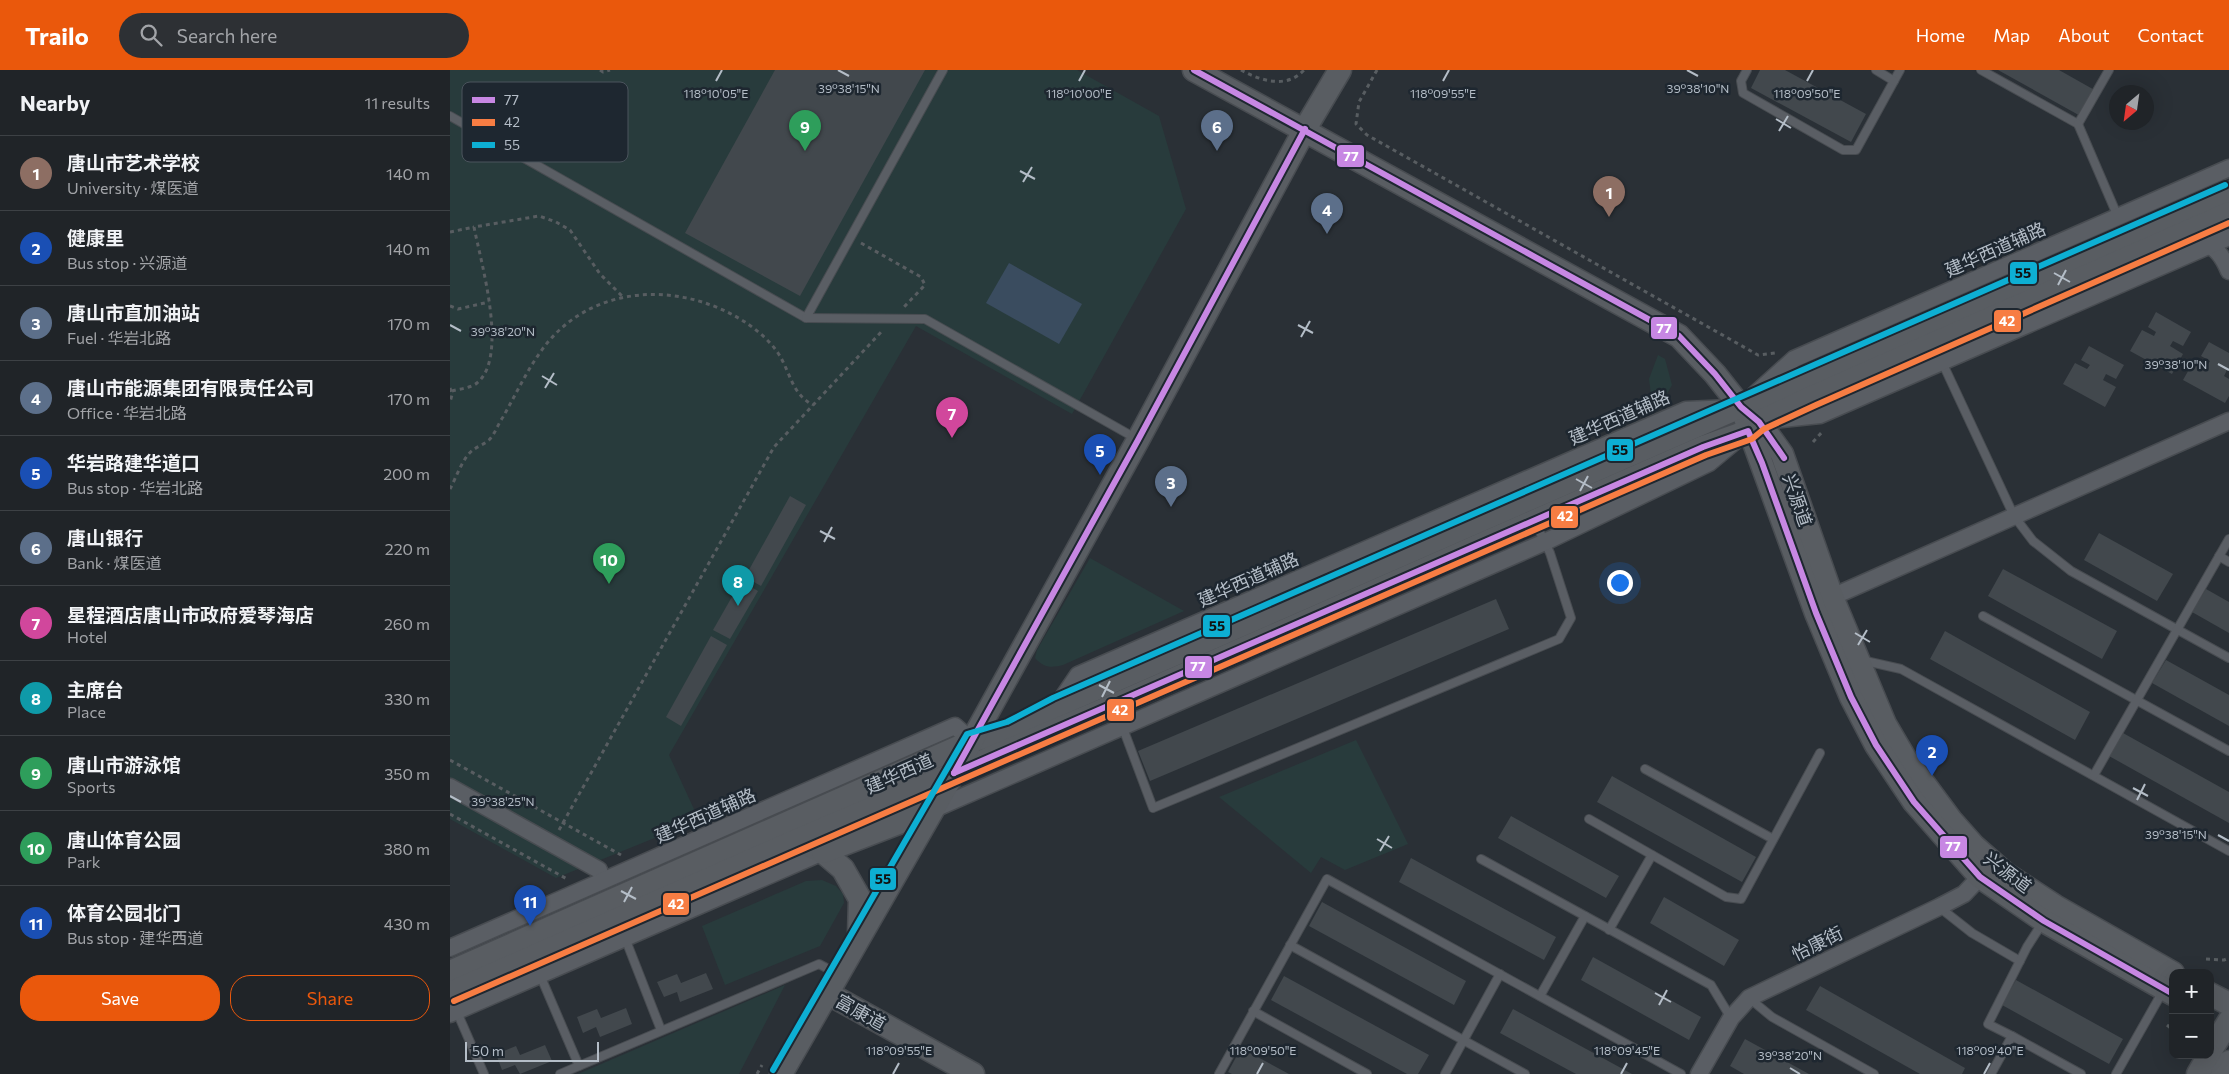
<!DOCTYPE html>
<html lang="en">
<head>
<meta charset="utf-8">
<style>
	:root { --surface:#202428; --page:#2d3034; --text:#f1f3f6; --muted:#a2a4a8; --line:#3d4145; --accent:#ea580c }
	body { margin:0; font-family:Commissioner,"Noto Sans SC",sans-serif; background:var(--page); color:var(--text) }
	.controls { position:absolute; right:15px; bottom:15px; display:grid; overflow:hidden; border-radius:10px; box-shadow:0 5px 20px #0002 }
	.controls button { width:45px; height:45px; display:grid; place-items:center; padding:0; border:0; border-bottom:1px solid var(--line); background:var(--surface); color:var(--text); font:25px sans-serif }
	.compass { position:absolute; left:1659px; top:15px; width:45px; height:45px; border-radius:50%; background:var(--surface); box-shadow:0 5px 20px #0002; rotate:209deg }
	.scale { position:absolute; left:15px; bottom:12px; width:134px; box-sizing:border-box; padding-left:5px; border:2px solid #b4bdc7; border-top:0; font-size:14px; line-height:18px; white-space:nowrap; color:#b4bdc7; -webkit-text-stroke:4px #1e2730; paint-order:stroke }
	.you { position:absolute; left:1169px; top:512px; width:18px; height:18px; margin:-12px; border:4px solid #fff; border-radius:50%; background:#1a73e8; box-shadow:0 0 0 8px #1a73e833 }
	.badge { display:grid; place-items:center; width:32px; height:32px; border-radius:50%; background:var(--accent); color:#fff; font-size:16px; font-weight:700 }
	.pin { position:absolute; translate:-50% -41px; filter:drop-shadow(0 1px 2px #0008) }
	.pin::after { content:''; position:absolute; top:26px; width:18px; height:15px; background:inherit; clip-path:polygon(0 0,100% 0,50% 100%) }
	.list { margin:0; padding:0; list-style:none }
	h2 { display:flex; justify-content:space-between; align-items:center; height:65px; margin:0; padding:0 20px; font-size:21px }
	h2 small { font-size:16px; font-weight:400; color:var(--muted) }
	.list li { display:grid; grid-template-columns:32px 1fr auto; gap:15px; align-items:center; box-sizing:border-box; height:75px; padding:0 20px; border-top:1px solid var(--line) }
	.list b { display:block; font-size:19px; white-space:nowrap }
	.list p { margin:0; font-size:16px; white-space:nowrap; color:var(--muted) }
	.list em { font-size:16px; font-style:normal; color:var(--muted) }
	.actions { display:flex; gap:10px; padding:15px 20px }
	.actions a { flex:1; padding:11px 0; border:1px solid var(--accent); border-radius:20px; text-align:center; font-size:18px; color:var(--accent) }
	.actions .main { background:var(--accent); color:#fff }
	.icon { flex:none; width:28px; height:28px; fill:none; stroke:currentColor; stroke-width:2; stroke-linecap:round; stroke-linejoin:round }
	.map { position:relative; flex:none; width:1779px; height:1004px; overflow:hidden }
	header { display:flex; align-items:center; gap:30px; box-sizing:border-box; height:70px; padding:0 25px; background:var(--accent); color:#fff }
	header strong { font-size:24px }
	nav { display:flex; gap:28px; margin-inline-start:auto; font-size:18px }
	.search { width:350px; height:45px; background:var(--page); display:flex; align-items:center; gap:12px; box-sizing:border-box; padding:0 18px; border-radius:28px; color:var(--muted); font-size:19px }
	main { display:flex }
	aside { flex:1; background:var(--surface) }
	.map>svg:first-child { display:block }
</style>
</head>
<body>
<header>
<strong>Trailo</strong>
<div class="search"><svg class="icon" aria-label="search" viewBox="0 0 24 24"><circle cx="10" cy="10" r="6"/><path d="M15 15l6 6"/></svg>Search here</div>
<nav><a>Home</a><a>Map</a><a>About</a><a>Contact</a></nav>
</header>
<main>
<aside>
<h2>Nearby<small>11 results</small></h2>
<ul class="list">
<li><span class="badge" style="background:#8d6e63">1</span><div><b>唐山市艺术学校</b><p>University · 煤医道</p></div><em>140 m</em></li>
<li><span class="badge" style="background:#1a4fb4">2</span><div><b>健康里</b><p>Bus stop · 兴源道</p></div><em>140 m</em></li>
<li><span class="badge" style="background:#5c6f8a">3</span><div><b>唐山市直加油站</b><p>Fuel · 华岩北路</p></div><em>170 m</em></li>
<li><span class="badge" style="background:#5c6f8a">4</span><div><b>唐山市能源集团有限责任公司</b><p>Office · 华岩北路</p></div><em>170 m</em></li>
<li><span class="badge" style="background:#1a4fb4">5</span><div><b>华岩路建华道口</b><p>Bus stop · 华岩北路</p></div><em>200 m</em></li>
<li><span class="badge" style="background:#5c6f8a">6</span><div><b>唐山银行</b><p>Bank · 煤医道</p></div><em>220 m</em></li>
<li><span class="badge" style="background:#d1479c">7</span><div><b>星程酒店唐山市政府爱琴海店</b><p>Hotel</p></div><em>260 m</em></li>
<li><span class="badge" style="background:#0f9aa8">8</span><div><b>主席台</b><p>Place</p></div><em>330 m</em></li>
<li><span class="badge" style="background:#2e9e5b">9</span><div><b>唐山市游泳馆</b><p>Sports</p></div><em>350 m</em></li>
<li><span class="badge" style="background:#2e9e5b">10</span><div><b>唐山体育公园</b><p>Park</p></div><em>380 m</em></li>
<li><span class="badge" style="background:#1a4fb4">11</span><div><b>体育公园北门</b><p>Bus stop · 建华西道</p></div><em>430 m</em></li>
</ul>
<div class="actions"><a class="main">Save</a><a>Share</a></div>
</aside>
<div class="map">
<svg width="1779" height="1004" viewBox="0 0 1779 1004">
	<rect width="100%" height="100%" fill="#2a3036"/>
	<!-- green -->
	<g fill="#283b3c">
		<path d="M0,0H627L709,46L736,139L622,344L466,256L219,685L249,750L106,808L0,749Z"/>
		<path d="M1208,285L1215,289L1222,315L1214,329L1202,332L1199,309Z"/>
		<path d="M640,488L734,541L613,595C601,598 594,598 585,588L587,580Z"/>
		<path d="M906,670L958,774L895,800L871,787L861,803L769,727Z"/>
		<path d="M372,810L386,816L393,824L394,833L370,876L275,915L252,856L356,811Z"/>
		<path d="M335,915L289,1004H128Z"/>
	</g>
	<!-- water -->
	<path fill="#3a4c5f" d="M559,193L632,234L609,274L536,233Z"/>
	<!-- building -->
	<g fill="#42484d">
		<path d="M325,0H475L350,226L235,163Z"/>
		<path d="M1310,0H1335L1416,44L1401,72L1301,18Z"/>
		<path d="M1548,0H1609L1648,22L1634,48Z"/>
		<path d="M1706,242L1741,262L1733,276L1723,271L1720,276L1733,284L1722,304L1680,281L1692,260L1704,266L1706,262L1698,257Z"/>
		<path d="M1759,272L1779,283V301L1777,300L1774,306L1779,309V326L1775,333L1733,310L1745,289L1757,296L1760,291L1751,286Z"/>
		<path d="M1639,276L1674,295L1666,309L1656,304L1653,310L1666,317L1655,337L1613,314L1625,293L1637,299L1640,295L1631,290Z"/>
		<path d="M340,426L356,435L311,516L295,507Z"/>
		<path d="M1649,463L1723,504L1707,531L1634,490Z"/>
		<path d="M1553,499L1667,561L1652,589L1538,526Z"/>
		<path d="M291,511L308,521L280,569L263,560Z"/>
		<path d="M1756,519L1779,532V563L1742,542Z"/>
		<path d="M1046,529L1059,559L700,711L688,681Z"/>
		<path d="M1495,561L1640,642L1625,670L1480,589Z"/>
		<path d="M261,566L277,575L231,656L216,647Z"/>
		<path d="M1716,590L1779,625V656L1702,613Z"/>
		<path d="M1673,663L1779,722V753L1659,686Z"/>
		<path d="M1162,706L1306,787L1292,812L1147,732Z"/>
		<path d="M1061,746L1169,806L1156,828L1048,768Z"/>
		<path d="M961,788L1106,867L1094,890L949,812Z"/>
		<path d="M1214,827L1289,870L1274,896L1200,853Z"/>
		<path d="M872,832L1016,911L1004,935L859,856Z"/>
		<path d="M1143,887L1251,947L1239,970L1131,910Z"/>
		<path d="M256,903L263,919L230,932L227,922L214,927L207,912L227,904L231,913Z"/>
		<path d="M834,906L979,985L968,1004H957L821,930Z"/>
		<path d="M1566,910L1673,969L1659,994L1552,935Z"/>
		<path d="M1370,916L1515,998L1512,1004H1470L1356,940Z"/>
		<path d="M176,938L182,954L150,967L146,957L133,963L127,947L147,939L151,948Z"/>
		<path d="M1063,939L1182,1004H1126L1050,963Z"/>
		<path d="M1295,969L1359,1004H1294L1280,996Z"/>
		<path d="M95,975L102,991L70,1004L65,995L52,1000L46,984L66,976L70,985Z"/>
		<path d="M791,978L839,1004H782L778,1002Z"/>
	</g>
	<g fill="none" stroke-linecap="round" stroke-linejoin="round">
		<!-- lane casing -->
		<g stroke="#484c51" stroke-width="10">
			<g id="lane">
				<path d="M1297,0L1291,11L1293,23L1393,80H1406L1450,0"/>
				<path d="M1426,0L1444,11"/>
				<path d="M1531,0L1628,54L1659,0"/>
				<path d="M0,46L356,248L493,0"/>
				<path d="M1628,54L1668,147"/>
				<path d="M356,248L475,249L687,369"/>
				<path d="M1492,292L1564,446L1583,471L1621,501L1779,588"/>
				<path d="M1769,486L1779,492"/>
				<path d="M1533,546L1779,681"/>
				<path d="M1411,590L1451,599L1779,781"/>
				<path d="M665,637L703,738L1109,569L1121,548L1100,483L1085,452"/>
				<path d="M1195,699L1323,769"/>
				<path d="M1644,705L1779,469"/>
				<path d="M1139,749L1276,827L1291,829L1370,683"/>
				<path d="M1031,789L1261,915L1281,948"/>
				<path d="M1489,837L1522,863L1570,891"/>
				<path d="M1159,860L1202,785"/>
				<path d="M175,868L211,960"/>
				<path d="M840,875L1075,1004"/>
				<path d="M90,905L129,996"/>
				<path d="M1090,926L1135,846"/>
				<path d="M1299,928L1322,947L1424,1004"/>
				<path d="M803,941L917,1004"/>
				<path d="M7,942L34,1004"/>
				<path d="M1562,966L1538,954L1577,877L1593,852"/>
				<path d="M110,1004L369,894L386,903"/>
				<path d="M769,1004L877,809L1231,1004"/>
				<path d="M995,1004L1050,904"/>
				<path d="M1541,1004L1562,966L1631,1004"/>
				<path d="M1666,1004L1713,921"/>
			</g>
		</g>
		<!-- street casing -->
		<g stroke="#484c51" stroke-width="19">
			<g id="street">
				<path d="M1753,172C1767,178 1773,187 1779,201"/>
				<path d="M1303,326L1344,289L1779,98"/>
				<path d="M1324,350L1370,345L1779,167"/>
				<path d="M1382,527L1779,351"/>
				<path d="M607,636L628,605L1236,340L1281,338"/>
				<path d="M0,717L149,800"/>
				<path d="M482,740L1095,472L1259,393L1289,368"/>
				<path d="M0,878L505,656L522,671"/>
				<path d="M0,944L373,782"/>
				<path d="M1249,1004L1281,948L1299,928L1489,837L1514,824L1530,807"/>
			</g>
		</g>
		<!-- secondary casing -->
		<g stroke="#484c51" stroke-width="25">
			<g id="secondary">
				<path d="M744,0L1229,266L1265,304L1291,337L1309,352L1332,384L1382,527L1435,654L1455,688L1501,750L1524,776L1556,804L1605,836L1723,903"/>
				<path d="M1295,348L1366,543L1401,627L1426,675L1464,732L1530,807L1594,851L1723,924"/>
				<path d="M347,770L373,782L393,799L410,829L409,865"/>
				<path d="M373,782L482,740"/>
				<path d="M0,902L522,671L560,660L607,636L1779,123"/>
				<path d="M0,923L347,770L664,635L1253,377L1298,361L1309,352L1362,327L1779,143"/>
				<path d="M377,923L523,1004"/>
				<path d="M1760,924L1779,934"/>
				<path d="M1760,982L1779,951"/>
				<path d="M331,1004L504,703L688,370L855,59L890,0"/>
				<path d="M1748,1004L1759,985"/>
				<path d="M1772,1004L1779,992"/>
			</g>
		</g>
		<!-- path -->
		<g stroke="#585d61" stroke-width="3" stroke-dasharray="4 4" stroke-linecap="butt">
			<path d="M150,0L153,2L160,0"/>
			<path d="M791,0C811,11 837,19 854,0"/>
			<path d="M927,0L909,32L906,54L917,65L1308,285L1325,283"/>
			<path d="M0,162L24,157"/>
			<path d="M411,173L471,207L475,215L454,237"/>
			<path d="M0,236L8,239L39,232"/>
			<path d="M0,318L2,325L0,332"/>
			<path d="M2,321C9,319 21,318 27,313C59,287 31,193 24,157L89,146L106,152L120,160L150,204L173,227"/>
			<path d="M1363,372L1373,361"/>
			<path d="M0,419C6,408 13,387 23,380C28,376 35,374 39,370C45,364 48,354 53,347C65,326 75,304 89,284C136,214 228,209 295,252C307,260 320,271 328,283C341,303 341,323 363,335"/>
			<path d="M0,690L171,785"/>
			<path d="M0,744L117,809"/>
			<path d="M109,760L324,377L433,260"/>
			<path d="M1756,889L1774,890L1779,888"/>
			<path d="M1717,955L1723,960"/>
			<path d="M307,1004L312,995"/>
		</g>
		<!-- lane -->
		<use href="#lane" stroke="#5a5e64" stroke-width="8"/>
		<!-- street -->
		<use href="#street" stroke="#5a5e64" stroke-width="16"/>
		<!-- secondary -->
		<use href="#secondary" stroke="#595d62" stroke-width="22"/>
		<!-- bus-1 casing -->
		<g stroke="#1e2730" stroke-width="10">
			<g id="bus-1">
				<path d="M744,0L1229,266L1265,304L1291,337L1309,352L1334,388"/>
				<path d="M504,703L1253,377L1298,361L1312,393L1366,543L1401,627L1426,675L1464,732L1530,807L1594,851L1723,924"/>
				<path d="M504,703L688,370L855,59"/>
			</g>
		</g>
		<!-- bus-2 casing -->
		<g stroke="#1e2730" stroke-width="10">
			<path id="bus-2" d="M4,931L1256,385L1302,369L1314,359L1366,335L1779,153"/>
		</g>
		<!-- bus-3 casing -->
		<g stroke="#1e2730" stroke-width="10">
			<path id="bus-3" d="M323,1000L517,664L557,652L603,628L1775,115"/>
		</g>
		<!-- bus-1 -->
		<use href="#bus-1" stroke="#c787e3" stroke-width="6"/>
		<!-- bus-2 -->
		<use href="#bus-2" stroke="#f77d43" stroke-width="6"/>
		<!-- bus-3 -->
		<use href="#bus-3" stroke="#0dafd3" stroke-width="6"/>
	</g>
	<!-- ticks -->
	<path fill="none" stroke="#b4bdc7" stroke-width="2" d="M388,0L399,6M1237,0L1248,6M266,11L272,0M629,11L635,0M993,11L999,0M1357,11L1363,0M1326,49L1341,58M1329,61L1338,46M570,101L585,109M573,112L582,97M1604,203L1620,212M1608,215L1616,200M0,255L11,261M848,255L863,263M851,267L860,251M1768,294L1779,300M92,306L107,315M95,318L104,303M1126,409L1142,418M1130,421L1138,406M370,461L385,469M374,472L382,457M1405,563L1420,572M1408,575L1417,560M649,615L664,623M652,627L660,611M1683,718L1698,726M0,726L11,732M1687,730L1695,714M1768,765L1779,771M927,769L942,778M930,781L939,766M171,821L186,829M174,832L182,817M1205,923L1221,932M1209,935L1217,920M1340,998L1350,1004M443,1004L449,993M807,1004L813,993M1171,1004L1177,993M1534,1004L1540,993"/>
	<g text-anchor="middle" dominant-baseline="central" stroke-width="5" stroke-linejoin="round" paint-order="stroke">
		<!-- street labels -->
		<g font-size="18" fill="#b4bdc7" stroke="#1e2730">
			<text transform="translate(1545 179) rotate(-24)">建华西道辅路</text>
			<text transform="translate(1169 347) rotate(-24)">建华西道辅路</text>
			<text transform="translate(1348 430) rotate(71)">兴源道</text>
			<text transform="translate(798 509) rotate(-24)">建华西道辅路</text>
			<text transform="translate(449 703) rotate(-24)">建华西道</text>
			<text transform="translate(255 745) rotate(-24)">建华西道辅路</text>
			<text transform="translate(1558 802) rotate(37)">兴源道</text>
			<text transform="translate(1367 873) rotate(-26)">怡康街</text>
			<text transform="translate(411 942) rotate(29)">富康道</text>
		</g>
	</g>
	<!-- legend -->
	<rect x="12" y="12" width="166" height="80" rx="8" fill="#1e2730" stroke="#4b545d" stroke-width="1"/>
	<rect x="22" y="27" width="23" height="6" fill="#c787e3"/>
	<rect x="22" y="49" width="23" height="7" fill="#f77d43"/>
	<rect x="22" y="72" width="23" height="6" fill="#0dafd3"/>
	<g font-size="14" fill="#b4bdc7">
		<text x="54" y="35">77</text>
		<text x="54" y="57">42</text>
		<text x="54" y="80">55</text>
	</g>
	<g font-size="12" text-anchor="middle" fill="#b4bdc7" stroke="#1e2730" stroke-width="5" stroke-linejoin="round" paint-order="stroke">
		<text x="399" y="23">39°38'15"N</text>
		<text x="1248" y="23">39°38'10"N</text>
		<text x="266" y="28">118°10'05"E</text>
		<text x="629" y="28">118°10'00"E</text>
		<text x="993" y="28">118°09'55"E</text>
		<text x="1357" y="28">118°09'50"E</text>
		<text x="53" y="266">39°38'20"N</text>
		<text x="1726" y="299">39°38'10"N</text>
		<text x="53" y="736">39°38'25"N</text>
		<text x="1726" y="769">39°38'15"N</text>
		<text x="449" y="985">118°09'55"E</text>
		<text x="813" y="985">118°09'50"E</text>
		<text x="1177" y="985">118°09'45"E</text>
		<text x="1540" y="985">118°09'40"E</text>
		<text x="1340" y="990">39°38'20"N</text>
	</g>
	<g stroke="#1e2730" stroke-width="2">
		<rect x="886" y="74" width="29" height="24" rx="5" fill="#c787e3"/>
		<rect x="1559" y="191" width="29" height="24" rx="5" fill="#0dafd3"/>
		<rect x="1543" y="239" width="29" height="24" rx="5" fill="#f77d43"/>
		<rect x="1200" y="246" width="28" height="24" rx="5" fill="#c787e3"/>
		<rect x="1156" y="368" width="28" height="24" rx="5" fill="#0dafd3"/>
		<rect x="1100" y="435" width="29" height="24" rx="5" fill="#f77d43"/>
		<rect x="752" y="544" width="29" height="24" rx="5" fill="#0dafd3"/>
		<rect x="734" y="585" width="29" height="24" rx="5" fill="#c787e3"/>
		<rect x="656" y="628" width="29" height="24" rx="5" fill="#f77d43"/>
		<rect x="1489" y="765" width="29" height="24" rx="5" fill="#c787e3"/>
		<rect x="419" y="797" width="28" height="24" rx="5" fill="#0dafd3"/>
		<rect x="212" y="822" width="28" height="24" rx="5" fill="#f77d43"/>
	</g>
	<g font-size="14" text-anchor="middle" font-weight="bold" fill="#fff">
		<text x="901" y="91">77</text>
		<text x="1557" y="256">42</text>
		<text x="1214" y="263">77</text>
		<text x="1115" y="451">42</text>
		<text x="748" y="601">77</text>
		<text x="670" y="645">42</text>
		<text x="1503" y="781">77</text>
		<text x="226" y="839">42</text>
	</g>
	<g font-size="14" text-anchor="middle" font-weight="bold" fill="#111">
		<text x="1573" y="208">55</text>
		<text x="1170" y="385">55</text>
		<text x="767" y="561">55</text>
		<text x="433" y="814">55</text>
	</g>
</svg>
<div class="controls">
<button>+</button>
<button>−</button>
</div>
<svg class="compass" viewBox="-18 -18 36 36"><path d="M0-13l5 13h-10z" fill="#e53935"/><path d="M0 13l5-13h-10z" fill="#a2a4a8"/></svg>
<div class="scale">50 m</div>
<div class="you"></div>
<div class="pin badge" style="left:1159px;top:147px;background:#8d6e63">1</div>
<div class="pin badge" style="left:1482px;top:706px;background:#1a4fb4">2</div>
<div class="pin badge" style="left:721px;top:437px;background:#5c6f8a">3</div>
<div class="pin badge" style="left:877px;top:164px;background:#5c6f8a">4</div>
<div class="pin badge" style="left:650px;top:405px;background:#1a4fb4">5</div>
<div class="pin badge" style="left:767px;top:81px;background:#5c6f8a">6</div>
<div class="pin badge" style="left:502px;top:368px;background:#d1479c">7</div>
<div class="pin badge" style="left:288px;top:536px;background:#0f9aa8">8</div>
<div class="pin badge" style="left:355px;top:81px;background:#2e9e5b">9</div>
<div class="pin badge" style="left:159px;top:514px;background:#2e9e5b">10</div>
<div class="pin badge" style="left:80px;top:856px;background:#1a4fb4">11</div>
</div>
</main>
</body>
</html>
